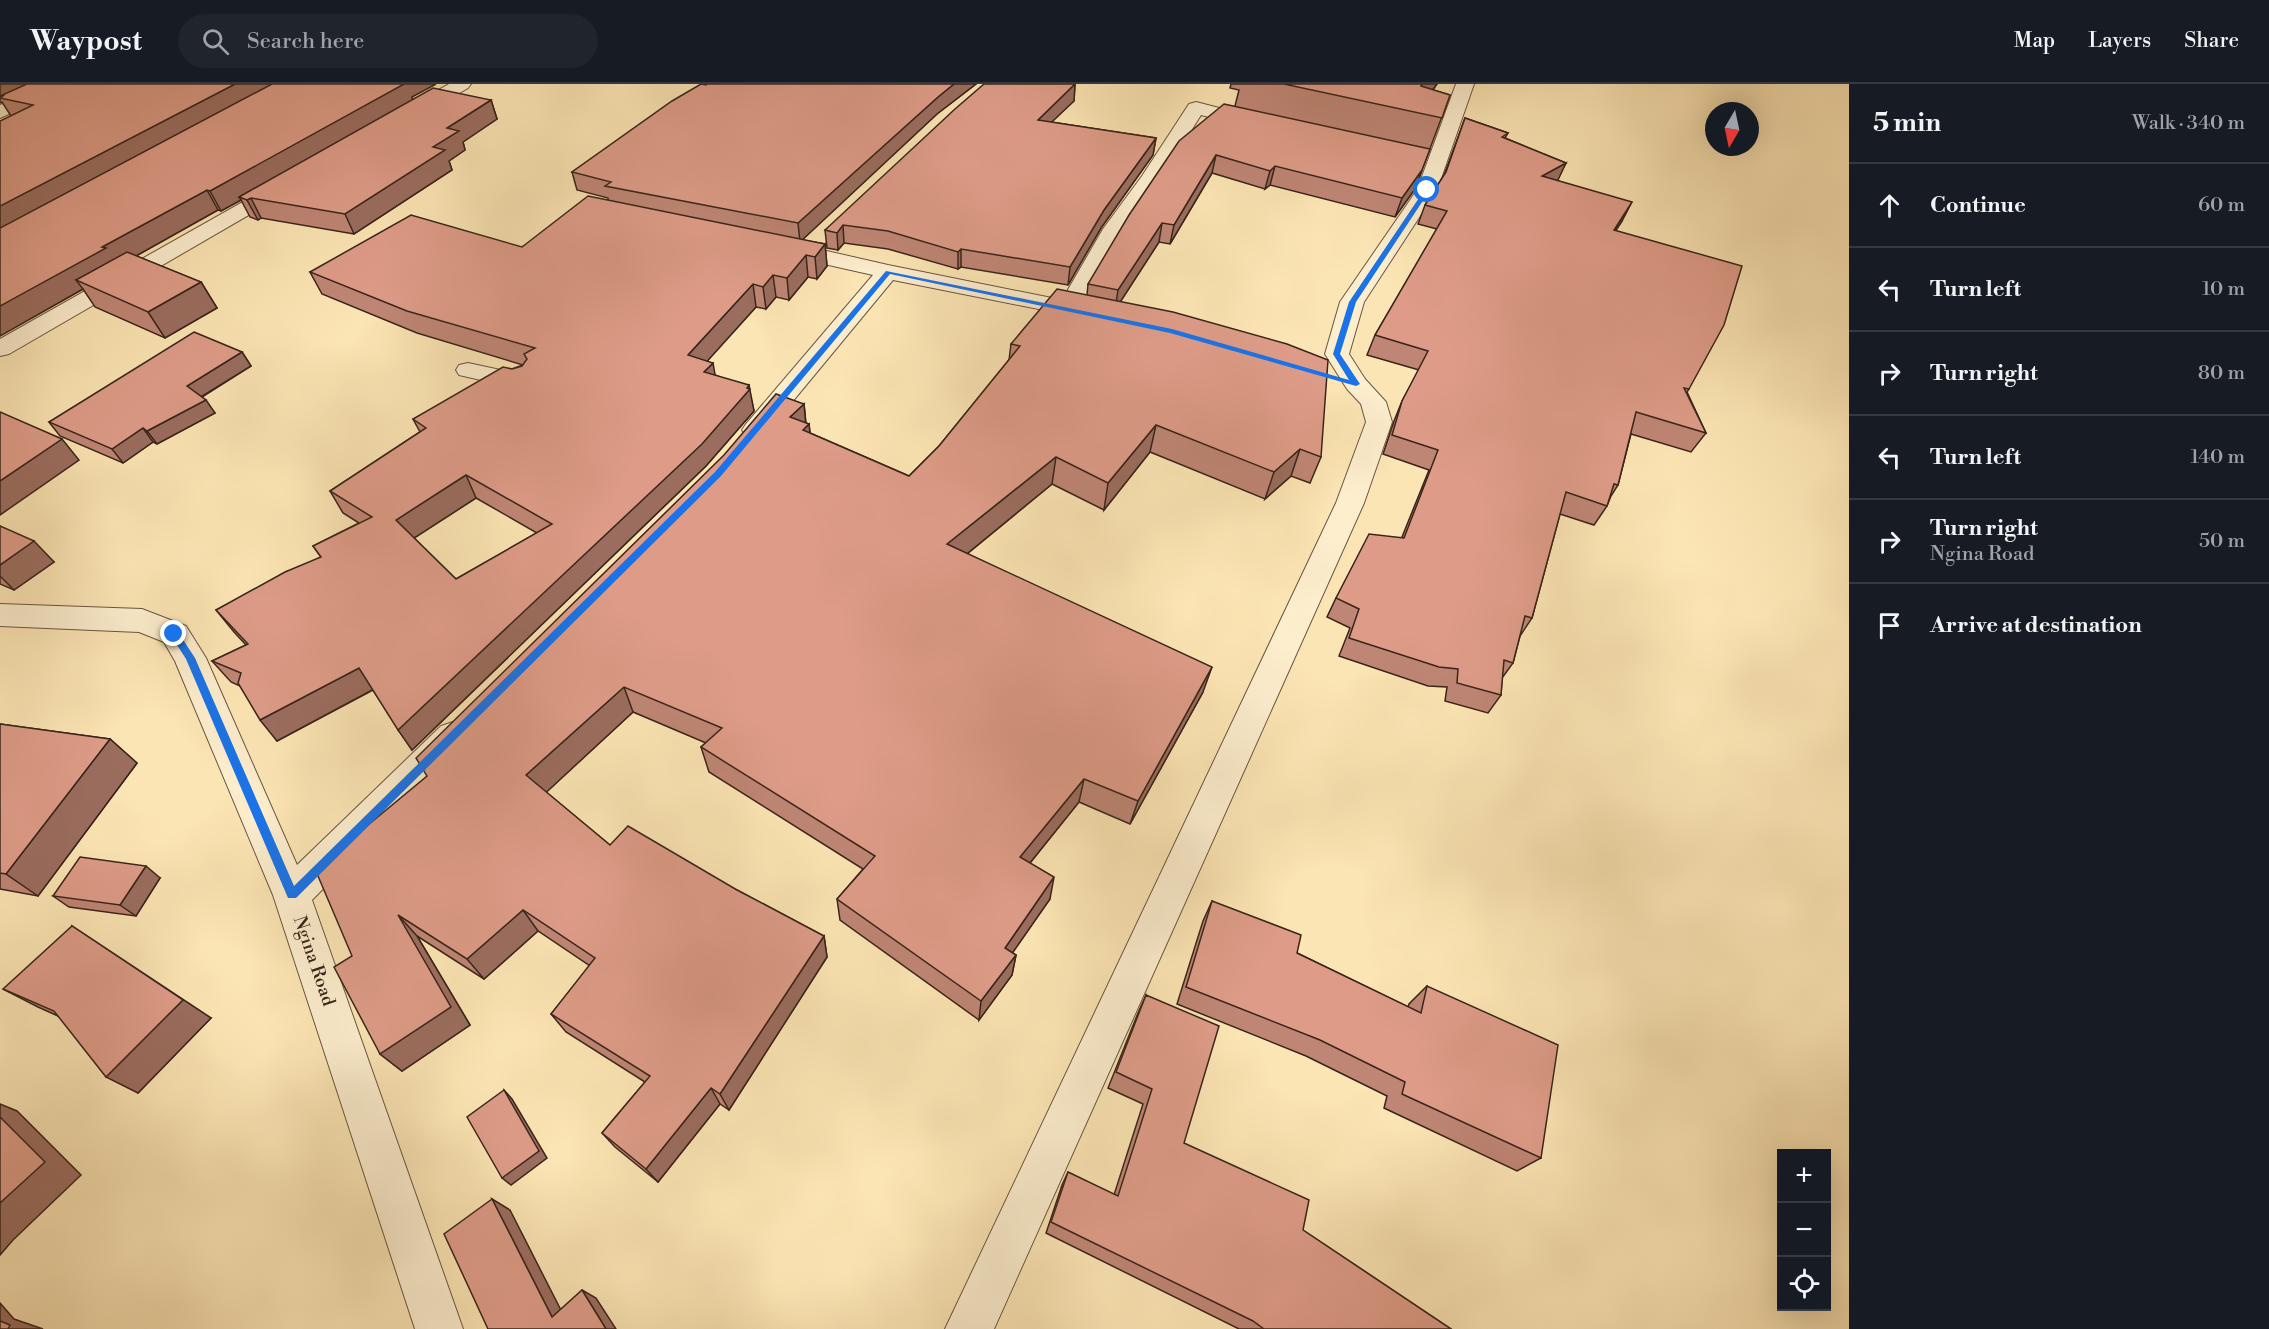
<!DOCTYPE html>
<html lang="en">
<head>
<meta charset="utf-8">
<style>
	:root { --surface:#171b24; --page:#20242c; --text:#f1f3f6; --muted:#9ea1a6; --line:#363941 }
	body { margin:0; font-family:"Libre Bodoni",serif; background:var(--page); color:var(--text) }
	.controls { position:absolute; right:18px; bottom:18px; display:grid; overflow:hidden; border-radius:0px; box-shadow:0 6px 24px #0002 }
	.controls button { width:54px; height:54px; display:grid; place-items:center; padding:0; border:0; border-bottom:2px solid var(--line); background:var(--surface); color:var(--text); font:30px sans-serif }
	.compass { position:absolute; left:1705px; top:18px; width:54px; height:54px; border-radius:50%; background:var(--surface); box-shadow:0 6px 24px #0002; rotate:189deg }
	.stop { position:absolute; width:18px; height:18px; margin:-14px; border:4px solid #1a73e8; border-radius:50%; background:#fff }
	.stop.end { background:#1a73e8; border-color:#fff; box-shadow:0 2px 6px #0008 }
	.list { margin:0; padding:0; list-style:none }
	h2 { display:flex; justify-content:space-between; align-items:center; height:78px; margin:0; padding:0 24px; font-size:26px }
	h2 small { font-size:20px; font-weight:400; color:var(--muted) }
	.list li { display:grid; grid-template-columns:39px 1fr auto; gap:18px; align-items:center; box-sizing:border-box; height:84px; padding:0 24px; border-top:2px solid var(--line) }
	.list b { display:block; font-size:22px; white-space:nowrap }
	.list p { margin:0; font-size:20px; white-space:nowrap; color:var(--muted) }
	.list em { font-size:20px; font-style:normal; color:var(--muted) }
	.icon { flex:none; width:33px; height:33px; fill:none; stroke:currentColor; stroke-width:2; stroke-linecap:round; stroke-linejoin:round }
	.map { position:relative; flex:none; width:1849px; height:1245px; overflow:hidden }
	header { display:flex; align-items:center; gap:36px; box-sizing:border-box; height:84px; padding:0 30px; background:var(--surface); border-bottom:2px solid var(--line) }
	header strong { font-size:28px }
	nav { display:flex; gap:33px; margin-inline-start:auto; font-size:21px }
	.search { width:420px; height:54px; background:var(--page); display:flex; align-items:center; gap:15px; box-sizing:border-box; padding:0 21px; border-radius:33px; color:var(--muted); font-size:22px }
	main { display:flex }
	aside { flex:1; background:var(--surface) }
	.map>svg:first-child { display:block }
</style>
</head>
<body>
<header>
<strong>Waypost</strong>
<div class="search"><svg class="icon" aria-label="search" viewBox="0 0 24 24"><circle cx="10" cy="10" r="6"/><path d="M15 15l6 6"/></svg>Search here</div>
<nav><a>Map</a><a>Layers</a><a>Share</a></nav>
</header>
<main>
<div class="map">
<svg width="1849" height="1245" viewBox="0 0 1849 1245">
	<rect width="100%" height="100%" fill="#fce5b4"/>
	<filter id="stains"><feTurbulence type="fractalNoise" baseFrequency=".00333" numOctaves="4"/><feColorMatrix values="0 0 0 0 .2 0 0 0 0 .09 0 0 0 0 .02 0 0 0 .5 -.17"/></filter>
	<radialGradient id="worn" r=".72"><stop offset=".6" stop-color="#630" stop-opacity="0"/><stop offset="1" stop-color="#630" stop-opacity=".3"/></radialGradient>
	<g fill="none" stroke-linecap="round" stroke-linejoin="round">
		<!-- minor casing -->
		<g stroke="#6a5440" stroke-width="2">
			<g id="minor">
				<path d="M449,0H471L468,4L417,34H403L401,30L403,26Z"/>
				<path d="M1456,0H1474L1437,106L1364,218L1349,270L1365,295L1386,318L1392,338L1364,419L994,1245H945L1336,419L1366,338L1361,320L1347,305L1325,270L1340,218L1417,106Z"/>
				<path d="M43,3L49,4L52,8L49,12L0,34V21Z"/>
				<path d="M1196,18L1262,35L1264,39L1262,43L1255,45L1201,31C1162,94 1117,154 1083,220L1096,223L1100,228L1096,233L1088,235L893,196L764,352L755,354L746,352L742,346L746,340L873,191L775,169L772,164L775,159L783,157L888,181L1062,216L1103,145L1142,92L1189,20Z"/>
				<path d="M285,96L292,98L295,102L292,106L9,270L0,272V255L278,98Z"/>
				<path d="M468,279L529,292L533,297L529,302L520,305L459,291L456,286L459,281Z"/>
				<path d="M0,520L142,525L186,542L206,574L297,781L441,642L453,638L465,642L470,652L465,662L312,816L463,1245H415L273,811L175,577L164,558L139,548L0,542Z"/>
			</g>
		</g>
		<!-- minor -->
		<use href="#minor" fill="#fdeece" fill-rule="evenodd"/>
	</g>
	<!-- wall -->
	<g fill="#bf8675" stroke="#39241a" stroke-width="1.5" fill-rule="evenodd">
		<path d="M0,0L412,13L413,15L491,16L497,35L463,58L465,66L449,77L452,86L354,150L261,134L258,136L250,133L241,116L221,127L218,126L136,172L201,198L217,224L165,254L95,223L83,205L0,252L11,32L2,18L0,19Z"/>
		<path d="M707,0H976L937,30L802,156L825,160L827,182L817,195L808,193L789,216L776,213L766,225L756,223L707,277L715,291L749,305L754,327L706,382L412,666L373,606L277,657L240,602L231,598L212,577L246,561L234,548L216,526L321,473L313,462L359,439L343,429L330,407L420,348L413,335L512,285L523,281L417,249L322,210L310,188L522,163L608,116V114L577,106L572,88ZM476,414L537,449L456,495L414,454Z"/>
		<path d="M1075,0L1074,17L1051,38L1156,54L1153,71L1101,144L1068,201L961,183L958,185L888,165L844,159L838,166L827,164L825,146Z"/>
		<path d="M1231,0H1437L1433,6L1450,11L1415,105L1395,133L1270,101L1265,105L1212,89L1170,160L1159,158L1120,218L1321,373L1310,399L1291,392L1265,415L1150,368L1104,426L1052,400L967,470L1203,608L1130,740L1079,718L1030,779L1050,815L1012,869L1016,871L1012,891L979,936L840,836L837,815L863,785L709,688L701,663L706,659L633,628L546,708L610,761L737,806L824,852L827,873L729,1026L720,1020L658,1098L615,1063L602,1049L645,998L566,948L551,930L590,882L538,847L484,895L417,852L470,941L402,987L380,970L352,872L427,692L804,320L806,339L809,340L810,349L909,392L939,362L1009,276L1011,260L1087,211L1088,200L1235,22L1239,6L1230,4Z"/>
		<path d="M1465,34L1508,49L1505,54L1566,79L1557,96L1622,137L1616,146L1689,305L1687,308L1706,349L1691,368L1631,350L1618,401L1611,412L1607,422L1594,441L1560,430L1532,534L1520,552L1513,579L1502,594L1501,611L1488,629L1445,617L1447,603L1428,602L1339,572L1350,544L1327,533L1336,514L1402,453L1429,386L1383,370L1394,337L1402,317L1419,286L1367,271L1375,251L1437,145L1418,140L1425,121L1444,91Z"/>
		<path d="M242,268L251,282L202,313L215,329L157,360L153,358L123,379L60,352L49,338Z"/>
		<path d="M0,442L54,478L14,506L0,500Z"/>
		<path d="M0,640L110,655L137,679L38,812L0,805Z"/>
		<path d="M160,794L136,832L69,823L53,812Z"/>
		<path d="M1212,817L1297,869L1408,923L1409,920L1427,902L1541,1074L1517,1087L1384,1024L1387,1012L1306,972L1177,920L1203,837Z"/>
		<path d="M3,905L211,934L138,1009L58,932L38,923Z"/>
		<path d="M1146,911L1184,1059L1303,1146L1451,1245H1239L1046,1149L1062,1101L1068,1088L1114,1111L1143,1020L1108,1004L1138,929Z"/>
	</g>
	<!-- shaded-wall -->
	<g fill="#9b6d5f" stroke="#39241a" stroke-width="1.5">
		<path d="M0,0H42L3,12H0Z"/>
		<path d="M235,0H279L0,149V122Z"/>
		<path d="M400,0H436L412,13L413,18L239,113L241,116L221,127L210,107Z"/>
		<path d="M954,0H976L937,30L800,158L798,139L938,13Z"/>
		<path d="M1075,0L1074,17L1036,53L1038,36Z"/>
		<path d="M1422,0H1437L1415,28L1421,2Z"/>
		<path d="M491,16L497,35L463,58L465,66L449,77L452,86L354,150L345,130L447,44Z"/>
		<path d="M1156,54L1153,71L1101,144L1068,201L1070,183L1104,126Z"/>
		<path d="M1216,71L1212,89L1170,160L1174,141Z"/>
		<path d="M1566,79L1557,98L1542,92Z"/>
		<path d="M1275,82L1270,101L1265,105L1270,87Z"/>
		<path d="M1422,86L1415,105L1395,133L1402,114Z"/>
		<path d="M207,106L218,126L118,182L76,196L83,205L0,252V222L102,163Z"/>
		<path d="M251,114L261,134L258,136L247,116Z"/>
		<path d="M1632,118L1622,137L1604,164L1614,146Z"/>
		<path d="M1162,139L1159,158L1115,226L1118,206Z"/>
		<path d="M843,141L844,159L838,166L837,149Z"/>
		<path d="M825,160L827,182L817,195L815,173Z"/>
		<path d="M961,165V183L958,185V168Z"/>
		<path d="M806,171L808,193L789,216L787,194Z"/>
		<path d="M773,191L776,213L766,225L763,203Z"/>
		<path d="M201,198L217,224L165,254L148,228Z"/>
		<path d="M753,200L756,223L693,293L688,271Z"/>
		<path d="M242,268L251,282L196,316L187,302Z"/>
		<path d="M713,279L717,302L704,288Z"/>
		<path d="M749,301L754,327L706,382L412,666L398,646Z"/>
		<path d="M206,316L215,329L157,360L147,347Z"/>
		<path d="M804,320L806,343L809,340L812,367L790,333Z"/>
		<path d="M1156,341L1150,368L1104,426L1108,399Z"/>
		<path d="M143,344L153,358L123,379L112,365Z"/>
		<path d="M62,355L79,376L0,431V397Z"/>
		<path d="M1300,365L1291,392L1265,415L1274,388Z"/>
		<path d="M1056,373L1052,400L946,487L947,460Z"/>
		<path d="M466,391L476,414L408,458L396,436Z"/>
		<path d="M34,457L54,478L14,506L0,492V481Z"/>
		<path d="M1212,583L1203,608L1130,740L1138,717Z"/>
		<path d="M359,584L374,605L277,657L260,636Z"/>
		<path d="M624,603L633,628L539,715L526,691Z"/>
		<path d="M110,655L137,679L38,812L6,790Z"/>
		<path d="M1084,695L1079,718L1017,795L1020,773Z"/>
		<path d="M146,782L160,794L136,832L120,821Z"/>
		<path d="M1054,793L1050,815L1002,884L1005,864Z"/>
		<path d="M523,826L538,847L484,895L467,875Z"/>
		<path d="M398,831L417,852L470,941L402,987L380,970Z"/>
		<path d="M72,842L211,934L138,1009L106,993Z"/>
		<path d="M824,852L827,873L729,1026L720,1010Z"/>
		<path d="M1016,871L1012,891L979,936L981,917Z"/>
		<path d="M711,1004L720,1020L658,1098L646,1085Z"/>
		<path d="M504,1006L512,1015L547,1074L511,1101L502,1094Z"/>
		<path d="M0,1020L17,1027L81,1091L13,1156L0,1171Z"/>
		<path d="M492,1115L510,1126L568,1240L552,1233Z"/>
		<path d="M582,1206L596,1214L616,1245H606Z"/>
		<path d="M0,1219L14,1235L43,1245H8L0,1237Z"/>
	</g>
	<!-- building -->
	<g fill="#de9c88" stroke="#39241a" stroke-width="1.5" fill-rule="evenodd">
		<path d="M27,0H235L0,122V37L33,21L0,14L3,12H0Z"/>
		<path d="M272,0H404L210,107L207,106L102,163L106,164L0,222V144Z"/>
		<path d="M701,0L706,1L707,0H954L938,13L798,139L605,102L611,98L572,88L672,17Z"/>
		<path d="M984,0H1075L1038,36L1156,54L1104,126L1070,183L961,165L958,168L888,147L843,141L837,149L825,146L955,25Z"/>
		<path d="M1284,0H1422L1421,2L1450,11L1442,34Z"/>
		<path d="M433,4L491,16L447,44L459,47L433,63L445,66L345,130L251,114L247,116L239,113Z"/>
		<path d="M1224,20L1430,65L1422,86L1402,114L1275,82L1270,87L1216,71L1174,141L1162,139L1118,206L1088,200L1129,131L1179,57Z"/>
		<path d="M1465,34L1508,49L1502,53L1566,79L1542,92L1632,118L1614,146L1742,182L1724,241L1689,305L1684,304L1706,349L1636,328L1618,401L1614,400L1607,422L1566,408L1532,534L1525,532L1513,579L1504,576L1501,611L1457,599L1458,585L1439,583L1349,554L1359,525L1336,514L1369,450L1404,454L1438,366L1392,351L1402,317L1428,267L1375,251L1447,127L1425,121L1446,88Z"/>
		<path d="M588,112L825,160L815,173L806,171L787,194L773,191L763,203L753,200L688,271L713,279L704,288L749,301L747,304L750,305L702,360L398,646L359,584L260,636L238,599L241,589L212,577L248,560L216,526L285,488L321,473L313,462L372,433L330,407L426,344L413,335L503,283L512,285L522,282L527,275L524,270L535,264L407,227L310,188L411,131L522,163ZM466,391L552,440L456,495L396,436Z"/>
		<path d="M127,168L201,198L148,228L76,196Z"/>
		<path d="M1057,205L1173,228L1287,260L1328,276L1321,373L1300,365L1274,388L1156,341L1108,399L1056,373L947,460L1212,583L1138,717L1084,695L1020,773L1054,793L1005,864L1016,871L981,917L837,815L875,772L701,663L722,644L624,603L526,691L610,761L628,742L737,806L824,852L720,1010L711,1004L646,1085L602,1049L650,992L551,930L595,874L523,826L467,875L398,831L451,923L380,970L334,883L352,872L315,785L427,692L416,674L724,371L776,310L804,320L790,333L809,340L803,346L909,392L939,362L1020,262L1011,260Z"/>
		<path d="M194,248L242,268L187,302L206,316L147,347L143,344L112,365L49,338Z"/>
		<path d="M0,328L62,355L0,397Z"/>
		<path d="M0,442L34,457L0,481Z"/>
		<path d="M0,640L110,655L6,790L0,789Z"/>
		<path d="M80,773L146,782L120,821L53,812Z"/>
		<path d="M1212,817L1301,851L1297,869L1421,929L1427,902L1558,961L1541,1074L1402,1010L1405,998L1320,956L1186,903Z"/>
		<path d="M72,842L183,916L106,993L54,927L3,905Z"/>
		<path d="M1146,911L1219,942L1184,1059L1309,1116L1303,1146L1451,1245H1264L1253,1237L1051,1138L1068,1088L1118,1112L1152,1005L1116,988Z"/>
		<path d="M504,1006L539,1067L502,1094L467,1033Z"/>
		<path d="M0,1033L45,1078L0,1119Z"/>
		<path d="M492,1115L552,1233L582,1206L606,1245H488L444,1150Z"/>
		<path d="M0,1237L10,1241L8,1245H0Z"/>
	</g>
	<!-- route -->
	<path fill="#1a73e8" d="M1425,105L1430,106L1356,218L1340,270L1360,300L1356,302L1170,249L890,190L721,392L296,814H288L186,575L170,550L171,548H178L195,574L294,802L715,388L886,187L1172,245L1349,296L1333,270L1349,218Z"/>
	<g text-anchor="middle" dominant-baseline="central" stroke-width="5" stroke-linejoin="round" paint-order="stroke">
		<!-- street labels -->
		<g font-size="18" fill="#39241a" stroke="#fdeece">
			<text transform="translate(314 877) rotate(71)">Ngina Road</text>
		</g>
	</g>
	<rect width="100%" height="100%" filter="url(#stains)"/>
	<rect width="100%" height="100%" fill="url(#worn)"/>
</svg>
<div class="controls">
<button>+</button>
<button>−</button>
<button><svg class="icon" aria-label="locate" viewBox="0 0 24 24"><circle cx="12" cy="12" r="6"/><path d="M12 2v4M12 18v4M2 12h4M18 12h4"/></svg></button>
</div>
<svg class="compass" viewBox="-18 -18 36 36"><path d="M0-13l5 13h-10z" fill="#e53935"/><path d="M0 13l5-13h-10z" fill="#9ea1a6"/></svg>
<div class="stop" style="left:1427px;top:106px"></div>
<div class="stop end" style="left:174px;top:550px"></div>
</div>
<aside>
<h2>5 min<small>Walk · 340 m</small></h2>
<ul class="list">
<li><svg class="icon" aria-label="ahead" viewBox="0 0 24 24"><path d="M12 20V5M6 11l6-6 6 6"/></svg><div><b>Continue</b></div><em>60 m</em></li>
<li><svg class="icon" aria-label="left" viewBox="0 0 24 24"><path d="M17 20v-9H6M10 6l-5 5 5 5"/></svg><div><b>Turn left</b></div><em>10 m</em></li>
<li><svg class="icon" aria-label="right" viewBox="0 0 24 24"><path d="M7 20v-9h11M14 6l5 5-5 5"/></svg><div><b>Turn right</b></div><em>80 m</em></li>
<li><svg class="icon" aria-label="left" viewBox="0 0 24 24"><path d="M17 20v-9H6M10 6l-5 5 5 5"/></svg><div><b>Turn left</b></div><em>140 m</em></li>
<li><svg class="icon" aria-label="right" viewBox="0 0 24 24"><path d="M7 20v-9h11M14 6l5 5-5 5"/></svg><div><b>Turn right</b><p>Ngina Road</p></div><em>50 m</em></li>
<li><svg class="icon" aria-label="arrive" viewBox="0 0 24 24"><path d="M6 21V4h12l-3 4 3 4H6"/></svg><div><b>Arrive at destination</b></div></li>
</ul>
</aside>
</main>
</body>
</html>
